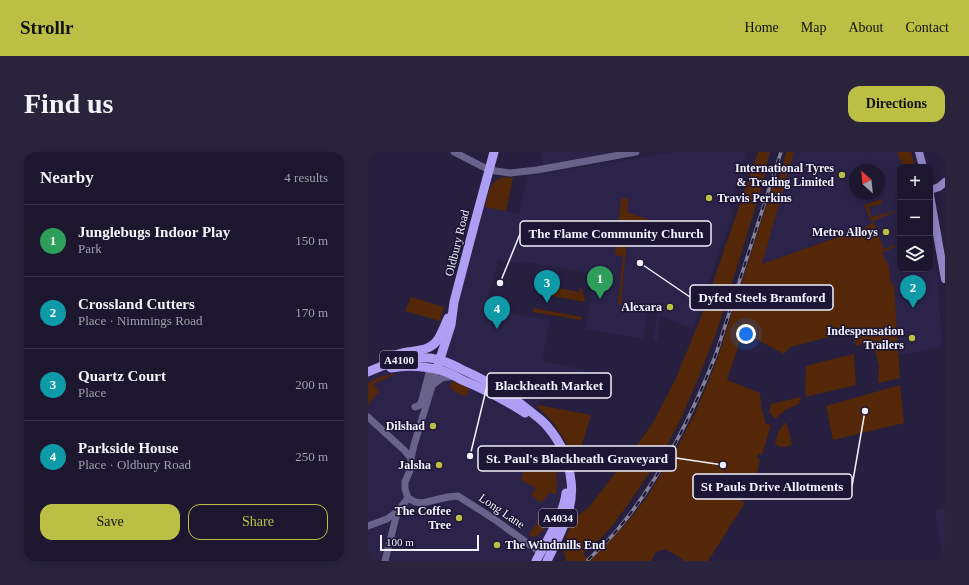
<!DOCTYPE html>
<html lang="en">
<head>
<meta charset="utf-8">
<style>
	:root { --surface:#1c172f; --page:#29243b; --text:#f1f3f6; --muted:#a09faa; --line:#3a364b; --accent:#bbc045 }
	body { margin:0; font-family:Georgia,serif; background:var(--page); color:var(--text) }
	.controls { position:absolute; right:12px; top:12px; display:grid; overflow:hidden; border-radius:8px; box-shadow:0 2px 10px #0003 }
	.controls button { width:36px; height:36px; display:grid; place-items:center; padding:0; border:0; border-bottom:1px solid var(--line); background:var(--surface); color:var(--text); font:20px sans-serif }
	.compass { position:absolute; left:481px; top:12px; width:36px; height:36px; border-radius:50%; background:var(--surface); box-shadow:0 2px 10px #0003; rotate:333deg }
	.scale { position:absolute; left:12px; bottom:10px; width:99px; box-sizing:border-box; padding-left:4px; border:2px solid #f2f1fe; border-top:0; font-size:11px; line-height:14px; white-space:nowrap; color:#f2f1fe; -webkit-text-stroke:3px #1c1534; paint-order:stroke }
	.you { position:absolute; left:378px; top:182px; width:14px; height:14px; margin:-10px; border:3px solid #fff; border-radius:50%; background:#1a73e8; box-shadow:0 0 0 6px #1a73e833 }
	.badge { display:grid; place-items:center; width:26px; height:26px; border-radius:50%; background:var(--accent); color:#fff; font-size:13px; font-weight:700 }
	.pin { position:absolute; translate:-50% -33px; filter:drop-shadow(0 1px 2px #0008) }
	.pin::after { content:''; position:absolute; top:21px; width:14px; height:12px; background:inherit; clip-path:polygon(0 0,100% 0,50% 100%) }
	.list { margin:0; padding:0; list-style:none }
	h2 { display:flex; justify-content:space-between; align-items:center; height:52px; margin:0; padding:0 16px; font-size:17px }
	h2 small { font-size:13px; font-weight:400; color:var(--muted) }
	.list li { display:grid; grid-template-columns:26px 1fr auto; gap:12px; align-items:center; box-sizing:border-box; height:72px; padding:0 16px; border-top:1px solid var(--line) }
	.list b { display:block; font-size:15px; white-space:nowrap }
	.list p { margin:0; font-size:13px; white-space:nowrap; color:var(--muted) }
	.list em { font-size:13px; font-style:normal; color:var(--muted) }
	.actions { display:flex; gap:8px; padding:12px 16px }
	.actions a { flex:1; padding:9px 0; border:1px solid var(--accent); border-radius:12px; text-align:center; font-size:14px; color:var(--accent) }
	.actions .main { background:var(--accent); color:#111 }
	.icon { flex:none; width:22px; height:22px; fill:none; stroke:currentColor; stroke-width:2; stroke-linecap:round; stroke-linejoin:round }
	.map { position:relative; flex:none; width:577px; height:409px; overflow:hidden; border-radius:12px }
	header { display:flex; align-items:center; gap:24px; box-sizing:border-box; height:56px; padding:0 20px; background:var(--accent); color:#111 }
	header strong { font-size:19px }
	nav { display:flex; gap:22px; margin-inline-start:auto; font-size:14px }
	.intro { display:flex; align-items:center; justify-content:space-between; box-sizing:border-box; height:96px; padding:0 24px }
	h1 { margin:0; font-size:28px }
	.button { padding:10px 18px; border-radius:12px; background:var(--accent); color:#111; font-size:14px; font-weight:700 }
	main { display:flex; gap:24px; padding:0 24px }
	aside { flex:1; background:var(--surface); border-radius:12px; box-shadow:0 2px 10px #0003 }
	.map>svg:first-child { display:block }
</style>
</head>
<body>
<header>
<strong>Strollr</strong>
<nav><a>Home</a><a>Map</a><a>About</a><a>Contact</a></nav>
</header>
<div class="intro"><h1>Find us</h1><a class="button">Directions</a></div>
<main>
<aside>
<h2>Nearby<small>4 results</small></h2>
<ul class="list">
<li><span class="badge" style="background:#2e9e5b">1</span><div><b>Junglebugs Indoor Play</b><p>Park</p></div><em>150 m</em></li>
<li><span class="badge" style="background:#0f9aa8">2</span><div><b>Crossland Cutters</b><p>Place · Nimmings Road</p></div><em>170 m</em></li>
<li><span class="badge" style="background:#0f9aa8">3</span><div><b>Quartz Court</b><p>Place</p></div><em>200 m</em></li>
<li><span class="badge" style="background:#0f9aa8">4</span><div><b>Parkside House</b><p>Place · Oldbury Road</p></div><em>250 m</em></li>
</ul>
<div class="actions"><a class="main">Save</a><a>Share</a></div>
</aside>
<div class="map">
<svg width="577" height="409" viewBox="0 0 577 409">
	<rect width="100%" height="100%" fill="#261f3f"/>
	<!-- built -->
	<g fill="#2c234a" fill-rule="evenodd">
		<path d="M174,0H246L177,14L174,10Z"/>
		<path d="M304,0H379L362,55L365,61L325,177L292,164L290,189L285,188L289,160L286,158V155L283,153L280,155L275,187L218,177L226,122L157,110L144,111L130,108L119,150L118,157L182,168L174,209L218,218L216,228L232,231L227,245L187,237L185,243L173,241L170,253L164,263L187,288L201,326L196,363L178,382L162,409H0V222L42,210H67L111,53L151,62L159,24Z"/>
		<path d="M426,0H543L547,15H532V117H562V77L570,129L574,195L531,203L528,166L521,116L501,73L394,112ZM487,18H511V42H487Z"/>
		<path d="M577,355V408L571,385L567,359Z"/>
	</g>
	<!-- green -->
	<g fill="#532707">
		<path d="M390,0H402L397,18H399L350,176L330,227L312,269L297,297L282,320L261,351L245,373L232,387L215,402L222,409H198L194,393L197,388L204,369L221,355L275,285L286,269L308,226L333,165Z"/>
		<path d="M418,0H426L394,112L498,75L504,71L496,53L513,47L514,52L501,55L503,65L532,58L505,69L516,97L531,92V93L514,101L521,115L523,132H526L532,226L510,231L511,213L504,190L488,194L484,179L422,195L416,202L375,180L359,228L392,241L393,254L398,272L403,273L394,303L390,302L389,306L392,307L388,326L383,327L359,320L350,335L362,341L377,351L340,409H315L314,407L298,397L288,400L283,409H222L256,374L279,345L309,296L327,261L342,226L353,196L406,29L411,27Z"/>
		<path d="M529,0H543L547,15H535Z"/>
		<path d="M137,25L145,26L138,59L117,55C121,41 120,29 137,25Z"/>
		<path d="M253,46L261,47L259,60L295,73L294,74H290V78L283,77L284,70L268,69L267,76H260L253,152H250L255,104L247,103Z"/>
		<path d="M175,133L211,140L213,134L217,148V150L173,142Z"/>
		<path d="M43,145L76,155L72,169L37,159Z"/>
		<path d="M165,156L214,165L213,168L165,160Z"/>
		<path d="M486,202L488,233L437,245L438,214Z"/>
		<path d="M28,222L5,232L12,240L9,242L0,253V231C9,225 17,223 28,222Z"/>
		<path d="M86,229L101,236L99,244C91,243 85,240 81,233Z"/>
		<path d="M532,233L536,271L465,288L458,254Z"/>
		<path d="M433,245L431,252L417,258L407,267L401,260L403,252Z"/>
		<path d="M170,253L223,263L214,293L205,304C195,285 186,268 169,255Z"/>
		<path d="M417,270L420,275L424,293C417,295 412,297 407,291L410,280Z"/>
		<path d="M157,313L188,320L189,330L188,343L182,340L173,351L163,343L168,336L153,328Z"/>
		<path d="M177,360L183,365C178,375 176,379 167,385H164L161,382Z"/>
	</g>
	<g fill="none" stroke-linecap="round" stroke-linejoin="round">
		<!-- tertiary -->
		<g stroke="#69638b" stroke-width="7">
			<path d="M86,0L121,18L142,21L169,18L268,0"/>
			<path d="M69,218L46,293L43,306V316L37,330V337L40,346L47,350L54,351L80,345L90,344L126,367L173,401"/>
			<path d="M66,232L74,226L86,224"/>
			<path d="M47,255L52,253L54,248L62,217"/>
			<path d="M0,265L36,298L43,306"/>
			<path d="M0,374L19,367L30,359"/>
			<path d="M17,409L28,365L30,359L40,346"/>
		</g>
		<!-- secondary -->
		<g stroke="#9185c6" stroke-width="8">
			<path d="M551,0L555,15"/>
			<path d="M562,38L571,35L577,30"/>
			<path d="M562,43L577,127"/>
		</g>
		<!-- primary -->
		<g stroke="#af9ff4" stroke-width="9">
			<path d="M21,206C27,203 32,201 39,200C49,198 58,199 66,192C73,186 76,174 80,166"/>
			<path d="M70,213L83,173L86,150L107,70L126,0"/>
			<path d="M23,216C39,213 55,214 72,218C80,220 87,224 94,228C116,237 137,248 157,261"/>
			<path d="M0,220C20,211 40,204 62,206C73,207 83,212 93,217C118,228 142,242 163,260C168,264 174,268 179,274C192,289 201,309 203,329C207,357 191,384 179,409"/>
			<path d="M168,409C178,390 196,362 198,341"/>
		</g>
		<!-- rail casing -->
		<g stroke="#858198" stroke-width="3.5">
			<path id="rail" d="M220,408C230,398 241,388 250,377C293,326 324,264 348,202L413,0"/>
		</g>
		<!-- rail -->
		<use href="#rail" stroke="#1c1534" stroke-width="2" stroke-dasharray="6" stroke-linecap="butt"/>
	</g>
	<!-- markers -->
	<g fill="#bbc045" stroke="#1c1534" stroke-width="1.5">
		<circle cx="474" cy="23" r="4"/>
		<circle cx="341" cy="46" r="4"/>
		<circle cx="518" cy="80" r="4"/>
		<circle cx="302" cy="155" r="4"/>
		<circle cx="544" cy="186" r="4"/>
		<circle cx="65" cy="274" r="4"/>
		<circle cx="71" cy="313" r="4"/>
		<circle cx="91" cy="366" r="4"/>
		<circle cx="129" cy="393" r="4"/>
	</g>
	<g text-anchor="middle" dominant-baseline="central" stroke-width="3" stroke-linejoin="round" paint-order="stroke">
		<!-- shield labels -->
		<g fill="#1c1534" stroke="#b2afc1" stroke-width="1">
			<rect x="12" y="199" width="38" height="18" rx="3"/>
			<rect x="171" y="357" width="38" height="18" rx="3"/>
		</g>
		<g font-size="11" font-weight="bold" fill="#f2f1fe">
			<text x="31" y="208">A4100</text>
			<text x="190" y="366">A4034</text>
		</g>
		<!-- poi labels -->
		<g font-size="12" font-weight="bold" fill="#f2f1fe" stroke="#1c1534" text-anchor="end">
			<text x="466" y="16">International Tyres<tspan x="466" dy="14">&amp; Trading Limited</tspan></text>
			<text x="349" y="46" text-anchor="start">Travis Perkins</text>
			<text x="510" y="80">Metro Alloys</text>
			<text x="294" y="155">Alexara</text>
			<text x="536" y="179">Indespensation<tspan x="536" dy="14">Trailers</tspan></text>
			<text x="57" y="274">Dilshad</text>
			<text x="63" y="313">Jalsha</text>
			<text x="83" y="359">The Coffee<tspan x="83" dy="14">Tree</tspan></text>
			<text x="137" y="393" text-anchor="start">The Windmills End</text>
		</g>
		<!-- street labels -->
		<g font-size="12" fill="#f2f1fe" stroke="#1c1534">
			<text transform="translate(89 91) rotate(-76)">Oldbury Road</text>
			<text transform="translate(134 359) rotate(34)">Long Lane</text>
		</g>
	</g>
	<!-- callouts -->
	<path fill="none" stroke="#f2f1fe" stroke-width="1.5" d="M132 131L152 82M272 111L322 145M102 304L119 234M355 313L308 306M497 259L484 334"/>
	<g fill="#f2f1fe" stroke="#1c1534" stroke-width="1.5">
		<circle cx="132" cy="131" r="4"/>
		<circle cx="272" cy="111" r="4"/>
		<circle cx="102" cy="304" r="4"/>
		<circle cx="355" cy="313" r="4"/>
		<circle cx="497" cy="259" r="4"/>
	</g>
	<g fill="#1c1534" stroke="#f2f1fe" stroke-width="1.5">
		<rect x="152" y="69" width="191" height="25" rx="4"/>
		<rect x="322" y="133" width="143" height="25" rx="4"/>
		<rect x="119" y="221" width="124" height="25" rx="4"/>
		<rect x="110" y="294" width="198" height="25" rx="4"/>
		<rect x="325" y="322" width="159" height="25" rx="4"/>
	</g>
	<g font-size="13" text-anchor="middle" font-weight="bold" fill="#f2f1fe">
		<text x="248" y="86">The Flame Community Church</text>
		<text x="394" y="150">Dyfed Steels Bramford</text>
		<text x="181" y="238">Blackheath Market</text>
		<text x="209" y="311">St. Paul's Blackheath Graveyard</text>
		<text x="404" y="339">St Pauls Drive Allotments</text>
	</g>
</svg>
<div class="controls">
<button>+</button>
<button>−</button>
<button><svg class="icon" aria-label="layers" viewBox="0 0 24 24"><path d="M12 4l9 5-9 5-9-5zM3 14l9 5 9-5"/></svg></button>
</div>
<svg class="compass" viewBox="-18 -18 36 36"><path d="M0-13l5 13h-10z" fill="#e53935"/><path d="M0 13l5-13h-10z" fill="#a09faa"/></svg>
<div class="scale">100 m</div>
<div class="you"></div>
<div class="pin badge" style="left:232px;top:147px;background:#2e9e5b">1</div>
<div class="pin badge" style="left:545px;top:156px;background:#0f9aa8">2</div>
<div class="pin badge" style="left:179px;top:151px;background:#0f9aa8">3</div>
<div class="pin badge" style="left:129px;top:177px;background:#0f9aa8">4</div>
</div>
</main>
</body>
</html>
